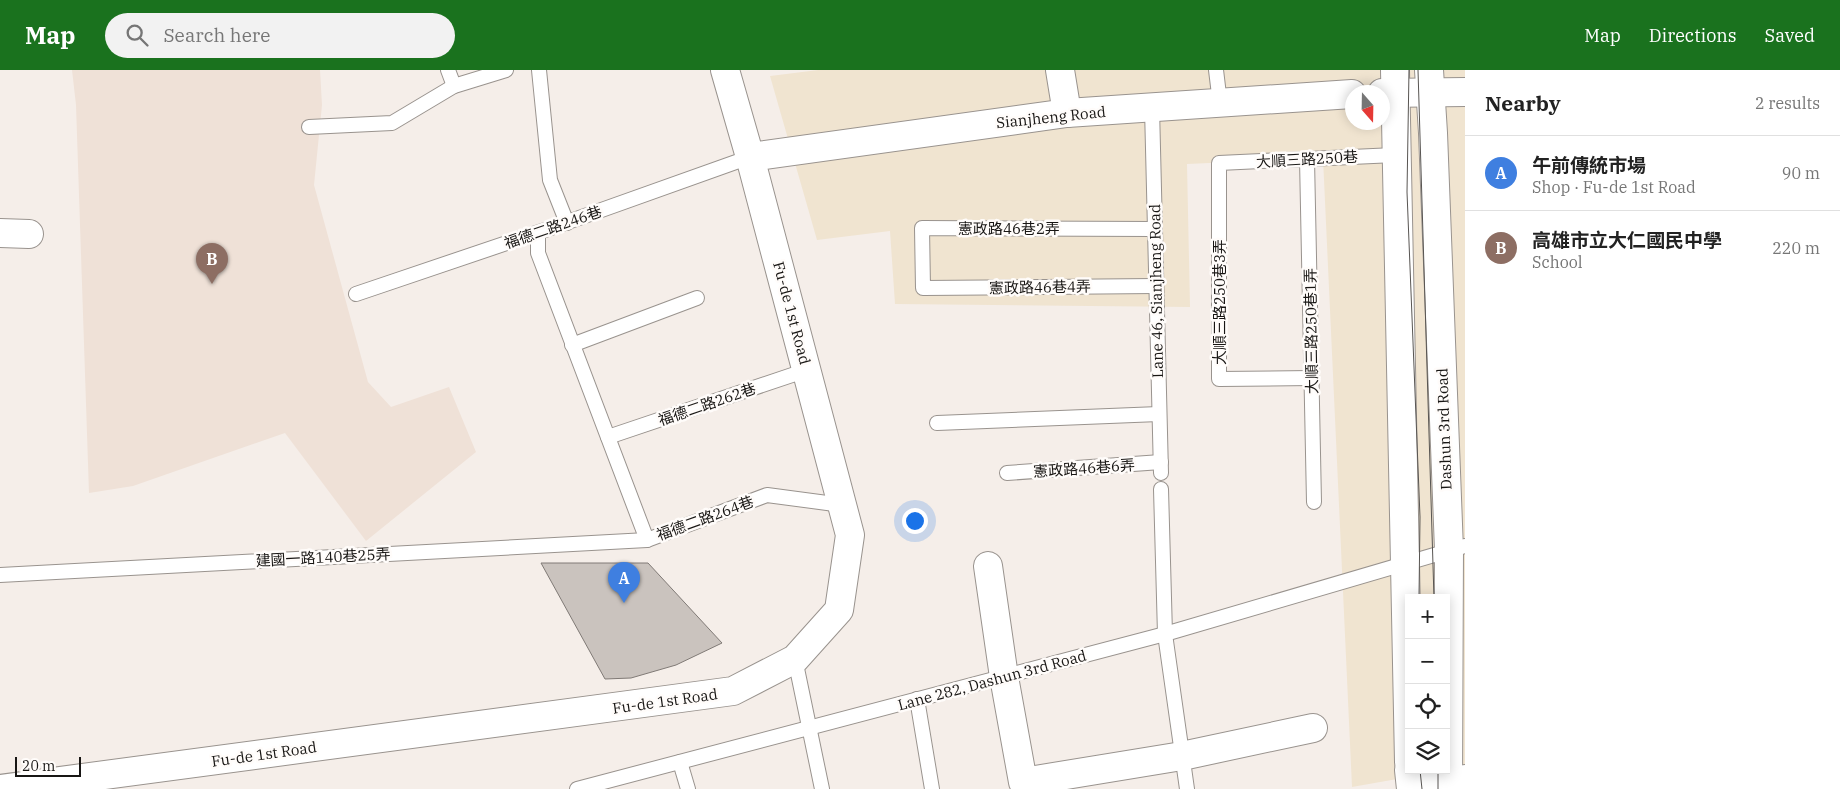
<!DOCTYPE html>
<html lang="en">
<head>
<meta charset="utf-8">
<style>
	:root { --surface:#fff; --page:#f2f2f2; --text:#222; --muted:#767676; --line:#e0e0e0; --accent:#1a721e }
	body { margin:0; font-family:"IBM Plex Serif","Noto Sans TC",serif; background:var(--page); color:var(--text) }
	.controls { position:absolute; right:15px; bottom:15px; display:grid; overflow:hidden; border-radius:0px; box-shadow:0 2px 12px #0003 }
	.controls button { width:45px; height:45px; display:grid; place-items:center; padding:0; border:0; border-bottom:1px solid var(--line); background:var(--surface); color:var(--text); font:25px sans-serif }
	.compass { position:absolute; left:1345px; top:15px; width:45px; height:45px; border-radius:50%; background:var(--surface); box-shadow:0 2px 12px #0003; rotate:160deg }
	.scale { position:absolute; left:15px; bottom:12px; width:66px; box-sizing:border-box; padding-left:5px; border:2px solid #181614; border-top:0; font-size:14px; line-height:18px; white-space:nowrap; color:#181614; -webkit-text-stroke:4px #fffcfa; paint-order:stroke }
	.you { position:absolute; left:914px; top:450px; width:18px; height:18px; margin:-12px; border:4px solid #fff; border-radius:50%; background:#1a73e8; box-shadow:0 0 0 8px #1a73e833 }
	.badge { display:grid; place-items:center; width:32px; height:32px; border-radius:50%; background:var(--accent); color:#fff; font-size:16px; font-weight:700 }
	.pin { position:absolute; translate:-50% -41px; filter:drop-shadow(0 1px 2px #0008) }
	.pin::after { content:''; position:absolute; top:26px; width:18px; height:15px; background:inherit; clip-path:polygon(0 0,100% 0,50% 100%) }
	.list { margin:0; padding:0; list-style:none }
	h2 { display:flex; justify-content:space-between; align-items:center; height:65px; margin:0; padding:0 20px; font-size:21px }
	h2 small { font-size:16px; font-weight:400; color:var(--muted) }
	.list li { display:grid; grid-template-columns:32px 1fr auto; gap:15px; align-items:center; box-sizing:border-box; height:75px; padding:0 20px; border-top:1px solid var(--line) }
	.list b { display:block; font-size:19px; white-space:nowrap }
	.list p { margin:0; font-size:16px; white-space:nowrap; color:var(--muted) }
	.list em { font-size:16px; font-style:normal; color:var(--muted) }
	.icon { flex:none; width:28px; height:28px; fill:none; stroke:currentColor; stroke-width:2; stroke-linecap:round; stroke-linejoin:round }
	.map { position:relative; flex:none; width:1465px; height:719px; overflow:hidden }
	header { display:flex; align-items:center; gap:30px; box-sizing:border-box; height:70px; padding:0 25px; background:var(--accent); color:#fff }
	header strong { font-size:24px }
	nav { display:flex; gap:28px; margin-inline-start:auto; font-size:18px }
	.search { width:350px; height:45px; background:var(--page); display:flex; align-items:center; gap:12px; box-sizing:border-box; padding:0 18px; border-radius:28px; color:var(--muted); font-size:19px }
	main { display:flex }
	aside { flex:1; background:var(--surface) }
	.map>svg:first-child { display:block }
</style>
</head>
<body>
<header>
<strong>Map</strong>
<div class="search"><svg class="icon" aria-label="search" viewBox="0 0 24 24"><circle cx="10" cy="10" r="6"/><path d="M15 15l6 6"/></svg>Search here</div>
<nav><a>Map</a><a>Directions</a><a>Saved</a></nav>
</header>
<main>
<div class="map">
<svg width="1465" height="719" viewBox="0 0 1465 719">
	<rect width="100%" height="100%" fill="#f5eee9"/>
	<!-- commercial -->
	<path fill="#f0e4d0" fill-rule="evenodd" d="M818,0H1465V697L1352,717L1323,88L1187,94L1190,237L895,234L890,161L817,170L770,6ZM1352,22H1382V52H1352ZM1409,528H1446V700H1409Z"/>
	<!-- built -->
	<path fill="#efe1d7" d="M72,0H320L322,35L314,115L368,312L391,337L449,317L476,382L366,471L285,363L133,416L89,423L76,35Z"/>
	<!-- building -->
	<path fill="#cac3be" stroke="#807a76" d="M541,493H648L722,573L676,595L631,608L605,609Z"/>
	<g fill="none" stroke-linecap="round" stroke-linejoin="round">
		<!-- service casing -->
		<g stroke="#99938e" stroke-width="16">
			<g id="service">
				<path d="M448,0L454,16"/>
				<path d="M539,0L550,110L567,153"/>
				<path d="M1216,0L1220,33"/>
				<path d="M1152,38L1161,403"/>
				<path d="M309,57L392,53L454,16L506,0"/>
				<path d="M1307,89L1314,432"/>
				<path d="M1155,159L922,158L923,218L1156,216"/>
				<path d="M538,163V183L647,470L767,425L842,435"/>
				<path d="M356,224L551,158L750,87"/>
				<path d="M572,275L697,228"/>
				<path d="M1312,308L1219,309V93L1395,85"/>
				<path d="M937,353L1159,344"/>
				<path d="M608,367L807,300"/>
				<path d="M1007,403L1161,392"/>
				<path d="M1161,419L1165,564L1187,719"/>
				<path d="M0,505L647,470"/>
				<path d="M795,589L822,719"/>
				<path d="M917,629L932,719"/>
				<path d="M680,692L688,719"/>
				<path d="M577,719L1165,564L1465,476"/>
			</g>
		</g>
		<!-- minor casing -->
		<g stroke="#99938e" stroke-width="30">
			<g id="minor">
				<path d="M1060,0L1067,43"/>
				<path d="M1382,23L1465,22"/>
				<path d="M750,87L1067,43L1352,24"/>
				<path d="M0,163L29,164"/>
				<path d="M988,496L1004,607L1023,712L1182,686L1313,658"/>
				<path d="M1411,717L1465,709"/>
				<path d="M0,719L733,621L795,589L839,540L850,465L750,87L725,0"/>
			</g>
		</g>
		<!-- tertiary casing -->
		<g stroke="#99938e" stroke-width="30">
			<g id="tertiary">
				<path d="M1395,0L1409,692"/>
				<path d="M1429,0L1433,63L1449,480L1448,719"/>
				<path d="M1409,700L1411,719"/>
			</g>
		</g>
		<!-- service -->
		<use href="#service" stroke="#fff" stroke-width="14"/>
		<!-- minor -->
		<use href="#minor" stroke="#fff" stroke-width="28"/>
		<!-- tertiary -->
		<use href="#tertiary" stroke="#fff" stroke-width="28"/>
		<!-- tram -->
		<g stroke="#585552" stroke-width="1">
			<path d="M1409,0L1407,122L1420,447L1419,528"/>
			<path d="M1418,0L1434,528"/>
			<path d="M1420,700L1422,719"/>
			<path d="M1438,719V700"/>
		</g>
	</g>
	<g text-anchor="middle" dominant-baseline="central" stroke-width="5" stroke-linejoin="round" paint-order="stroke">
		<!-- street labels -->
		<g font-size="15" fill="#181614" stroke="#fffcfa">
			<text transform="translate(1051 47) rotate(-6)">Sianjheng Road</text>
			<text transform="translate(1307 89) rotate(-3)">大順三路250巷</text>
			<text transform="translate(553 157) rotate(-19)">福德二路246巷</text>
			<text x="1009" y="158">憲政路46巷2弄</text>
			<text transform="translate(1040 217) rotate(-1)">憲政路46巷4弄</text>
			<text transform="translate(1156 221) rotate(-91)">Lane 46, Sianjheng Road</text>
			<text transform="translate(1219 232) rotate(-90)">大順三路250巷3弄</text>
			<text transform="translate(792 243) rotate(75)">Fu-de 1st Road</text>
			<text transform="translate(1311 261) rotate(-91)">大順三路250巷1弄</text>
			<text transform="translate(707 334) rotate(-19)">福德二路262巷</text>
			<text transform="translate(1444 359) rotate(-92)">Dashun 3rd Road</text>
			<text transform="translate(1084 398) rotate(-4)">憲政路46巷6弄</text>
			<text transform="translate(705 448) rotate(-20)">福德二路264巷</text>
			<text transform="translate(323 487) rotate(-3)">建國一路140巷25弄</text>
			<text transform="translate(992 610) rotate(-15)">Lane 282, Dashun 3rd Road</text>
			<text transform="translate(665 631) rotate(-8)">Fu-de 1st Road</text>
			<text transform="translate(264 684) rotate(-8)">Fu-de 1st Road</text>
		</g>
	</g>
</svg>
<div class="controls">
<button>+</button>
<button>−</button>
<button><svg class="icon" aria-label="locate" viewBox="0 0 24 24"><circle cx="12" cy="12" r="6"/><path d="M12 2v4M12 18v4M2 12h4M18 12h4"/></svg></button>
<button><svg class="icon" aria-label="layers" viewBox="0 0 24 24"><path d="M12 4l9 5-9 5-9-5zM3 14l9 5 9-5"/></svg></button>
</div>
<svg class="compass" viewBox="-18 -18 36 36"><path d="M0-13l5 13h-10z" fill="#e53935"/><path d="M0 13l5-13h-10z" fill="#767676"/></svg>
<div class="scale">20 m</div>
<div class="you"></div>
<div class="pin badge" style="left:624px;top:533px;background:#3f7fe0">A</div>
<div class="pin badge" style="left:212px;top:214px;background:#8d6e63">B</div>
</div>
<aside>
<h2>Nearby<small>2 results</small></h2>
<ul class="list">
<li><span class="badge" style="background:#3f7fe0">A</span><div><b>午前傳統市場</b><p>Shop · Fu-de 1st Road</p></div><em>90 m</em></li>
<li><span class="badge" style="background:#8d6e63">B</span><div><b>高雄市立大仁國民中學</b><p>School</p></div><em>220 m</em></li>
</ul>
</aside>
</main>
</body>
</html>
